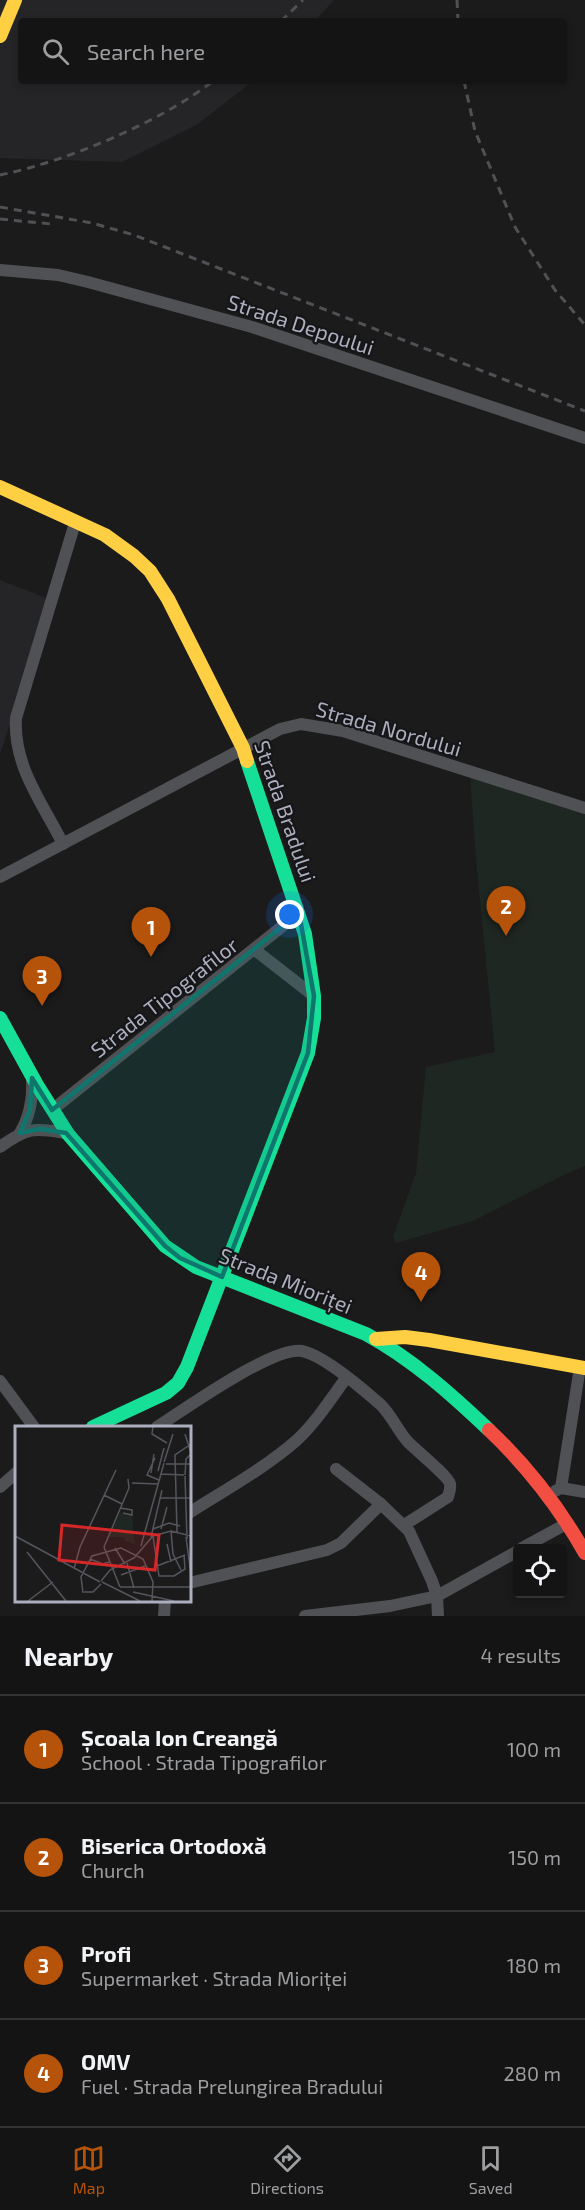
<!DOCTYPE html>
<html lang="en">
<head>
<meta charset="utf-8">
<style>
	:root { --surface:#141415; --page:#1d1d1e; --text:#f1f3f6; --muted:#9d9ea0; --line:#333334; --accent:#b45309 }
	body { margin:0; font-family:"Exo 2",sans-serif; background:var(--page); color:var(--text) }
	.controls { position:absolute; right:18px; bottom:18px; display:grid; overflow:hidden; border-radius:6px; box-shadow:0 3px 9px #0003 }
	.controls button { width:54px; height:54px; display:grid; place-items:center; padding:0; border:0; border-bottom:2px solid var(--line); background:var(--surface); color:var(--text); font:30px sans-serif }
	.you { position:absolute; left:290px; top:915px; width:21px; height:21px; margin:-15px; border:4px solid #fff; border-radius:50%; background:#1a73e8; box-shadow:0 0 0 9px #1a73e833 }
	.badge { display:grid; place-items:center; width:39px; height:39px; border-radius:50%; background:var(--accent); color:#fff; font-size:20px; font-weight:700 }
	.pin { position:absolute; translate:-50% -50px; filter:drop-shadow(0 2px 3px #0008) }
	.pin::after { content:''; position:absolute; top:32px; width:21px; height:18px; background:inherit; clip-path:polygon(0 0,100% 0,50% 100%) }
	.list { margin:0; padding:0; list-style:none }
	h2 { display:flex; justify-content:space-between; align-items:center; height:78px; margin:0; padding:0 24px; font-size:26px }
	h2 small { font-size:20px; font-weight:400; color:var(--muted) }
	.list li { display:grid; grid-template-columns:39px 1fr auto; gap:18px; align-items:center; box-sizing:border-box; height:108px; padding:0 24px; border-top:2px solid var(--line) }
	.list b { display:block; font-size:22px; white-space:nowrap }
	.list p { margin:0; font-size:20px; white-space:nowrap; color:var(--muted) }
	.list em { font-size:20px; font-style:normal; color:var(--muted) }
	.icon { flex:none; width:33px; height:33px; fill:none; stroke:currentColor; stroke-width:2; stroke-linecap:round; stroke-linejoin:round }
	.map { position:relative; flex:none; width:585px; height:1616px; overflow:hidden }
	.search { position:absolute; background:var(--surface); box-shadow:0 3px 9px #0003; left:18px; right:18px; top:18px; height:66px; display:flex; align-items:center; gap:15px; box-sizing:border-box; padding:0 21px; border-radius:6px; color:var(--muted); font-size:22px }
	.sheet { height:510px; background:var(--surface) }
	nav { display:flex; justify-content:space-around; align-items:center; box-sizing:border-box; height:84px; border-top:2px solid var(--line); background:var(--surface); font-size:16px; color:var(--muted) }
	nav a { display:grid; justify-items:center; gap:3px }
	nav .on { color:var(--accent) }
	.map>svg:first-child { display:block }
</style>
</head>
<body>
<div class="map">
<svg width="585" height="1616" viewBox="0 0 585 1616">
	<rect width="100%" height="100%" fill="#1b1b1c"/>
	<!-- built -->
	<g fill="#252528">
		<path d="M0,0H334L315,21H21V81H253L198,124L122,162L0,158Z"/>
		<path d="M0,580L51,600L0,754Z"/>
	</g>
	<!-- green -->
	<path fill="#1f2722" d="M470,775L585,812V1166L570,1172L473,1221L396,1243L393,1237L416,1173L426,1067L495,1052L476,859Z"/>
	<g fill="none" stroke-linecap="round" stroke-linejoin="round">
		<!-- street -->
		<g stroke="#505155" stroke-width="12">
			<path d="M0,270L58,275L88,282L252,327L585,438"/>
			<path d="M63,844C42,802 13,766 16,718L75,523"/>
			<path d="M0,877L280,729L301,724L343,731L585,808"/>
			<path d="M255,950L314,996"/>
			<path d="M52,1110L299,913"/>
			<path d="M20,1133C30,1116 33,1100 32,1080"/>
			<path d="M0,1147C26,1128 34,1127 66,1133"/>
			<path d="M0,1381L34,1427"/>
			<path d="M157,1427C185,1409 273,1346 302,1351C323,1355 364,1390 381,1405C392,1416 398,1431 408,1442C416,1450 449,1477 450,1484C451,1488 449,1493 448,1497L404,1525"/>
			<path d="M336,1469L381,1504L409,1531L432,1581L437,1596L438,1616"/>
			<path d="M0,1487L16,1473"/>
			<path d="M561,1488L580,1367"/>
			<path d="M555,1491L561,1488L585,1492"/>
			<path d="M189,1513C225,1490 265,1468 297,1440C316,1422 331,1399 346,1378"/>
			<path d="M522,1548L568,1523"/>
			<path d="M189,1583L327,1550L341,1543L381,1504"/>
			<path d="M164,1616L165,1600"/>
			<path d="M305,1616L390,1606L437,1596L518,1551"/>
		</g>
		<!-- fast -->
		<g stroke="#16e098" stroke-width="14">
			<path d="M0,1018L37,1085L68,1134L165,1246L196,1267L366,1334C412,1359 451,1394 489,1430"/>
			<path d="M93,1427L166,1393L178,1383L187,1367L308,1053L314,1018V996L305,934L247,761"/>
		</g>
		<!-- slow -->
		<g stroke="#ffcf43" stroke-width="14">
			<path d="M0,36L15,0"/>
			<path d="M0,487L105,535L134,556L150,571L168,599L243,748L247,761"/>
			<path d="M376,1339L405,1337L429,1340L585,1368"/>
		</g>
		<!-- jam -->
		<path stroke="#f24e42" stroke-width="14" d="M489,1430C527,1466 559,1507 585,1553"/>
		<!-- rail -->
		<g stroke="#505154" stroke-width="3" stroke-dasharray="8 6" stroke-linecap="butt">
			<path d="M457,0L458,21"/>
			<path d="M281,21L303,0"/>
			<path d="M464,81L475,131L515,227L555,290L585,325"/>
			<path d="M0,175C65,162 161,122 213,81"/>
			<path d="M0,207L92,223L134,235L585,411"/>
			<path d="M0,219L51,224"/>
		</g>
	</g>
	<!-- marked area -->
	<path fill="#0f766e" fill-opacity="0.2" stroke="#0f766e" stroke-width="4.5" stroke-linejoin="round" d="M299,913L314,996L308,1053L222,1277L180,1258L165,1246L66,1133L40,1129L20,1133L30,1110L32,1078L52,1110Z"/>
	<g text-anchor="middle" dominant-baseline="central" stroke-width="4.5" stroke-linejoin="round" paint-order="stroke">
		<!-- street labels -->
		<g font-size="21" fill="#acafbe" stroke="#161518">
			<text transform="translate(301 324) rotate(18)">Strada Depoului</text>
			<text transform="translate(389 728) rotate(16)">Strada Nordului</text>
			<text transform="translate(286 811) rotate(71)">Strada Bradului</text>
			<text transform="translate(164 997) rotate(-38)">Strada Tipografilor</text>
			<text transform="translate(286 1280) rotate(22)">Strada Mioriței</text>
		</g>
	</g>
	<!-- overview -->
	<g transform="translate(15 1426)">
		<rect width="176" height="176" fill="#1b1b1c"/>
		<path d="M107,84V88L117,89L120,118L110,115L109,111H93Z" fill="#1f2722"/>
		<path fill="none" stroke="#55565d" stroke-width="1.5" d="M138,0L137,8L152,17M170,8L176,27M140,32L132,49L144,54M149,36L158,8M151,38H176M143,45L149,22M136,47L139,28M146,48L169,49M170,49L171,33L176,28M170,50L172,113M117,57L143,58M89,69L107,78M145,72H176M105,82L117,84V89L108,87M138,103L154,97L165,100M146,103L152,81M156,105L158,128L166,144M162,106L160,29L176,18M0,110L85,156M138,110L144,150H159L170,143L169,129M136,111L147,64M171,111L176,149M152,118L156,136M126,120L149,37M100,122L110,138M12,126L51,175M75,133L88,138L94,136M112,137L119,162M142,140L170,129M59,143L65,121L101,44M106,149L130,140M86,155L95,144L119,132L138,110L156,105L176,110M87,156L125,175M105,161L89,121L114,62L113,53M105,161H176M69,166H78L86,158M118,166L159,175M68,167L66,151L77,130L106,122L128,133L138,156L137,175M13,175L38,156"/>
		<path fill="#d62828" fill-opacity="0.15" stroke="#d62828" stroke-width="3" d="M47,99L144,109L140,144L44,134Z"/>
		<rect width="176" height="176" fill="none" stroke="#acafbe" stroke-width="3"/>
	</g>
</svg>
<div class="controls">
<button><svg class="icon" aria-label="locate" viewBox="0 0 24 24"><circle cx="12" cy="12" r="6"/><path d="M12 2v4M12 18v4M2 12h4M18 12h4"/></svg></button>
</div>
<div class="you"></div>
<div class="pin badge" style="left:151px;top:957px">1</div>
<div class="pin badge" style="left:506px;top:936px">2</div>
<div class="pin badge" style="left:42px;top:1006px">3</div>
<div class="pin badge" style="left:421px;top:1302px">4</div>
<div class="search"><svg class="icon" aria-label="search" viewBox="0 0 24 24"><circle cx="10" cy="10" r="6"/><path d="M15 15l6 6"/></svg>Search here</div>
</div>
<section class="sheet">
<h2>Nearby<small>4 results</small></h2>
<ul class="list">
<li><span class="badge">1</span><div><b>Școala Ion Creangă</b><p>School · Strada Tipografilor</p></div><em>100 m</em></li>
<li><span class="badge">2</span><div><b>Biserica Ortodoxă</b><p>Church</p></div><em>150 m</em></li>
<li><span class="badge">3</span><div><b>Profi</b><p>Supermarket · Strada Mioriței</p></div><em>180 m</em></li>
<li><span class="badge">4</span><div><b>OMV</b><p>Fuel · Strada Prelungirea Bradului</p></div><em>280 m</em></li>
</ul>
</section>
<nav>
<a class="on"><svg class="icon" aria-label="map" viewBox="0 0 24 24"><path d="M3 6l6-2 6 2 6-2v14l-6 2-6-2-6 2zM9 4v14M15 6v14"/></svg>Map</a>
<a><svg class="icon" aria-label="directions" viewBox="0 0 24 24"><path d="M12 3l9 9-9 9-9-9zM9 14v-3h6M13 9l2 2-2 2"/></svg>Directions</a>
<a><svg class="icon" aria-label="saved" viewBox="0 0 24 24"><path d="M7 4h10v16l-5-4-5 4z"/></svg>Saved</a>
</nav>
</body>
</html>
